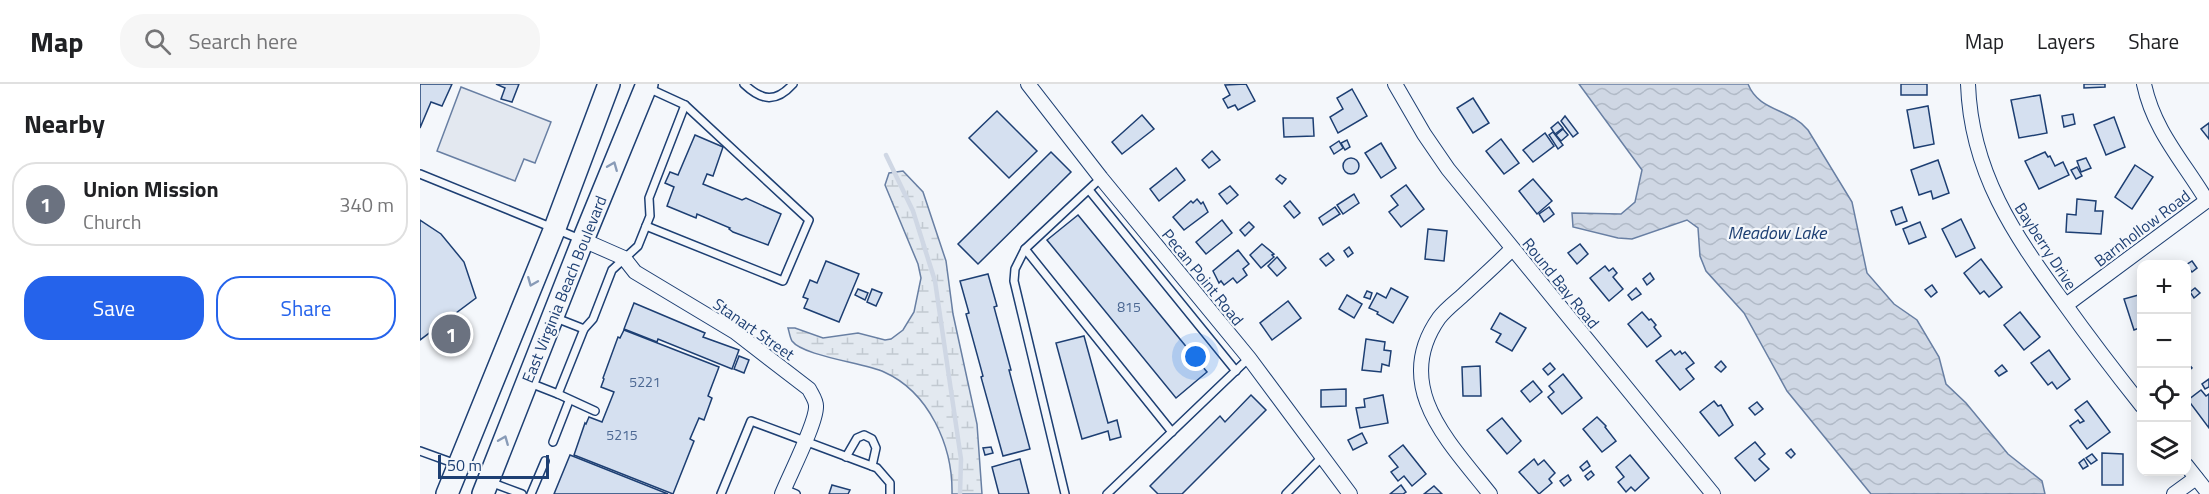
<!DOCTYPE html>
<html lang="en">
<head>
<meta charset="utf-8">
<style>
	:root { --surface:#fff; --page:#f6f6f6; --text:#202124; --muted:#757577; --line:#e0e0e0; --accent:#2563eb }
	body { margin:0; font-family:"Titillium Web",sans-serif; background:var(--page); color:var(--text) }
	.controls { position:absolute; right:18px; bottom:18px; display:grid; overflow:hidden; border-radius:12px; box-shadow:0 3px 15px #0003 }
	.controls button { width:54px; height:54px; display:grid; place-items:center; padding:0; border:0; border-bottom:2px solid var(--line); background:var(--surface); color:var(--text); font:30px sans-serif }
	.scale { position:absolute; left:18px; bottom:15px; width:111px; box-sizing:border-box; padding-left:6px; border:3px solid #1d3f73; border-top:0; font-size:16px; line-height:21px; white-space:nowrap; color:#1d3f73; -webkit-text-stroke:4px #f4f7fb; paint-order:stroke }
	.you { position:absolute; left:776px; top:273px; width:21px; height:21px; margin:-15px; border:4px solid #fff; border-radius:50%; background:#1a73e8; box-shadow:0 0 0 9px #1a73e833 }
	.badge { display:grid; place-items:center; width:39px; height:39px; border-radius:50%; background:var(--accent); color:#fff; font-size:20px; font-weight:700 }
	.pin { position:absolute; translate:-50% -50%; border:3px solid #fff; box-shadow:0 2px 6px #0006 }
	.list { margin:0; padding:0; list-style:none }
	h2 { display:flex; justify-content:space-between; align-items:center; height:78px; margin:0; padding:0 24px; font-size:26px }
	h2 small { font-size:20px; font-weight:400; color:var(--muted) }
	.list li { display:grid; grid-template-columns:39px 1fr auto; gap:18px; align-items:center; box-sizing:border-box; height:84px; margin:0 12px 12px; padding:0 12px; border:2px solid var(--line); border-radius:24px }
	.list b { display:block; font-size:22px; white-space:nowrap }
	.list p { margin:0; font-size:20px; white-space:nowrap; color:var(--muted) }
	.list em { font-size:20px; font-style:normal; color:var(--muted) }
	.actions { display:flex; gap:12px; padding:18px 24px }
	.actions a { flex:1; padding:14px 0; border:2px solid var(--accent); border-radius:24px; text-align:center; font-size:21px; color:var(--accent) }
	.actions .main { background:var(--accent); color:#fff }
	.icon { flex:none; width:33px; height:33px; fill:none; stroke:currentColor; stroke-width:2; stroke-linecap:round; stroke-linejoin:round }
	.map { position:relative; flex:none; width:1789px; height:410px; overflow:hidden }
	header { display:flex; align-items:center; gap:36px; box-sizing:border-box; height:84px; padding:0 30px; background:var(--surface); border-bottom:2px solid var(--line) }
	header strong { font-size:28px }
	nav { display:flex; gap:33px; margin-inline-start:auto; font-size:21px }
	.search { width:420px; height:54px; background:var(--page); display:flex; align-items:center; gap:15px; box-sizing:border-box; padding:0 21px; border-radius:24px; color:var(--muted); font-size:22px }
	main { display:flex }
	aside { flex:1; background:var(--surface) }
	.map>svg:first-child { display:block }
</style>
</head>
<body>
<header>
<strong>Map</strong>
<div class="search"><svg class="icon" aria-label="search" viewBox="0 0 24 24"><circle cx="10" cy="10" r="6"/><path d="M15 15l6 6"/></svg>Search here</div>
<nav><a>Map</a><a>Layers</a><a>Share</a></nav>
</header>
<main>
<aside>
<h2>Nearby<small></small></h2>
<ul class="list">
<li><span class="badge" style="background:#6b7280">1</span><div><b>Union Mission</b><p>Church</p></div><em>340 m</em></li>
</ul>
<div class="actions"><a class="main">Save</a><a>Share</a></div>
</aside>
<div class="map">
<svg width="1789" height="410" viewBox="0 0 1789 410">
	<defs>
		<pattern id="wetland-marsh" width="20" height="14" patternUnits="userSpaceOnUse" patternTransform="scale(1.5)"><rect width="20" height="14" fill="#e3e9f0"/><path d="M1 5h8M5 5V1M11 12h8M15 12V8" fill="none" stroke="#c2c9d1"/></pattern>
		<pattern id="water-waves" width="16" height="10" patternUnits="userSpaceOnUse" patternTransform="scale(1.5)"><rect width="16" height="10" fill="#cfd7e4"/><path d="M0 5q4-4 8 0t8 0" fill="none" stroke="#b1bac7"/></pattern>
	</defs>
	<rect width="100%" height="100%" fill="#f4f7fb"/>
	<!-- wetland -->
	<path fill="url(#wetland-marsh)" stroke="#687fa3" stroke-width="1.5" d="M483,87L503,108L526,177L533,230L557,340L562,410H532C533,362 509,308 464,288C444,279 383,272 372,257C370,254 369,247 368,244H375L403,254L438,249L465,256L471,255L483,246L494,228L501,194L498,180L465,101L469,89Z"/>
	<!-- parking -->
	<path fill="#e3e8f0" stroke="#687fa3" stroke-width="1.5" d="M41,3L131,38L115,79L104,75L95,97L17,67Z"/>
	<!-- water -->
	<path fill="url(#water-waves)" stroke="#687fa3" stroke-width="1.5" d="M1159,0H1328C1339,28 1370,24 1388,46L1432,118L1447,189L1474,220L1497,236L1519,273L1526,300L1546,319L1588,370L1622,397L1625,410H1451L1367,307L1324,229L1286,187L1280,172L1278,144L1267,136L1212,155L1198,154L1153,143L1152,129L1201,130L1215,118L1222,86Z"/>
	<g fill="none" stroke-linecap="round" stroke-linejoin="round">
		<!-- stream -->
		<path stroke="#cfd7e4" stroke-width="4.5" d="M466,71L493,127L515,197L541,375L540,410"/>
	</g>
	<!-- building -->
	<g fill="#d5e0f0" stroke="#1d3f73" stroke-width="1.5">
		<path d="M0,0H32L22,22L11,18L0,44Z"/>
		<path d="M76,0H99L92,18L81,15L85,4Z"/>
		<path d="M826,0L835,17L818,26L815,21L808,24L803,15L810,11L805,1Z"/>
		<rect x="1481" y="0" width="26" height="11"/>
		<path d="M1664,0H1685V3L1664,4Z"/>
		<path d="M932,5L947,32L918,49L910,33L923,25L917,14Z"/>
		<path d="M1620,11L1627,49L1599,54L1591,16Z"/>
		<path d="M1053,14L1069,39L1053,49L1037,24Z"/>
		<path d="M1508,22L1514,60L1494,64L1487,26Z"/>
		<path d="M577,27L617,67L589,94L549,54Z"/>
		<path d="M1653,30L1655,40L1644,43L1642,32Z"/>
		<path d="M722,31L734,45L702,70L692,58Z"/>
		<path d="M1145,32L1158,49L1153,53L1141,37Z"/>
		<path d="M1694,33L1705,63L1686,71L1674,41Z"/>
		<path d="M863,34H893L894,52L864,53Z"/>
		<path d="M1138,38L1143,44L1135,50L1131,44Z"/>
		<path d="M1789,39V55L1781,45Z"/>
		<path d="M1143,45L1148,51L1141,57L1136,51Z"/>
		<path d="M1133,48L1143,61L1138,65L1129,51Z"/>
		<path d="M1125,49L1134,62L1113,78L1103,66Z"/>
		<path d="M275,51L303,63L293,92L287,90L283,100L322,116L326,114L361,130L348,161L313,148L309,145L310,144L277,130L276,134L247,122L254,103L245,99L250,88L258,91Z"/>
		<path d="M1081,55L1099,79L1084,90L1066,67Z"/>
		<path d="M927,56L930,63L925,66L921,59Z"/>
		<path d="M919,57L923,64L914,70L910,63Z"/>
		<path d="M961,59L976,84L961,94L945,69Z"/>
		<path d="M792,67L800,76L789,84L782,76Z"/>
		<path d="M631,68L651,88L558,180L538,160Z"/>
		<path d="M1625,68L1628,73L1630,72L1635,82L1643,78L1649,91L1619,105L1605,77Z"/>
		<circle cx="931" cy="82" r="8"/>
		<path d="M1666,74L1671,84L1661,88L1657,77Z"/>
		<path d="M1518,76L1529,109L1513,115L1511,107L1499,111L1491,86Z"/>
		<path d="M1715,81L1733,93L1712,125L1695,113Z"/>
		<path d="M1657,83L1662,92L1656,95L1651,86Z"/>
		<path d="M756,84L765,96L739,117L730,105Z"/>
		<path d="M860,91L866,95L862,100L856,95Z"/>
		<path d="M1113,95L1132,117L1117,130L1099,107Z"/>
		<path d="M986,101L1004,125L981,143L969,128L978,121L971,112Z"/>
		<path d="M810,102L818,111L807,120L799,110Z"/>
		<path d="M934,110L939,119L923,130L917,121Z"/>
		<path d="M777,115L781,120L783,118L788,128L764,146L753,133L771,117L773,119Z"/>
		<path d="M1657,115L1676,117L1675,127H1683L1681,150L1646,148L1647,130L1656,131Z"/>
		<path d="M870,117L880,129L874,134L864,122Z"/>
		<path d="M915,123L920,130L903,141L899,134Z"/>
		<path d="M1129,123L1134,130L1124,138L1119,130Z"/>
		<path d="M1482,123L1487,137L1476,141L1471,127Z"/>
		<path d="M658,131L787,288L756,314L627,156Z"/>
		<path d="M1541,135L1555,164L1536,173L1522,145Z"/>
		<path d="M0,136L21,150L44,178L56,214L0,256Z"/>
		<path d="M802,136L812,149L786,170L776,158Z"/>
		<path d="M829,138L834,143L825,152L820,146Z"/>
		<path d="M1500,138L1506,153L1489,160L1483,145Z"/>
		<path d="M1008,145L1027,147L1024,177L1005,175Z"/>
		<path d="M842,160L854,170L852,171L854,173L841,184L830,171Z"/>
		<path d="M1160,160L1168,170L1157,180L1148,169Z"/>
		<path d="M929,163L933,169L928,173L924,167Z"/>
		<path d="M818,166L829,180L823,185L827,191L817,199L813,194L804,201L801,197L799,199L793,187Z"/>
		<path d="M908,169L914,176L906,182L900,175Z"/>
		<path d="M857,173L866,184L857,192L848,182Z"/>
		<path d="M1561,175L1582,203L1569,213L1564,207L1560,210L1544,189Z"/>
		<path d="M406,177L439,190L419,238L384,224L388,215L383,213L390,196L397,199Z"/>
		<path d="M1772,177L1777,184L1772,188L1766,181Z"/>
		<path d="M1185,182L1189,187L1193,184L1197,189L1193,193L1203,205L1189,217L1170,194Z"/>
		<path d="M1230,189L1234,195L1227,201L1223,195Z"/>
		<path d="M568,190L577,222L574,223L591,286H589L610,365L583,372L561,293L563,292L546,230L549,229L540,197Z"/>
		<path d="M1512,201L1517,208L1511,213L1505,206Z"/>
		<path d="M971,204L988,213L973,239L957,230L958,228L949,224L957,209L966,214Z"/>
		<path d="M1216,204L1221,210L1212,216L1208,211Z"/>
		<path d="M1775,204L1780,209L1774,214L1770,208Z"/>
		<path d="M438,205L448,209L445,216L435,211Z"/>
		<path d="M452,205L462,209L456,222L447,218Z"/>
		<path d="M947,207L952,209L950,215L944,213Z"/>
		<path d="M1722,210V243L1714,246L1704,215Z"/>
		<path d="M927,211L942,220L934,234L919,225Z"/>
		<path d="M868,217L881,234L852,256L840,239Z"/>
		<path d="M214,219L285,249L283,253L319,266L312,285L238,255L237,258L204,245Z"/>
		<path d="M1222,228L1229,236L1231,235L1236,241L1234,243L1241,252L1227,263L1208,240Z"/>
		<path d="M1600,228L1620,253L1604,266L1584,241Z"/>
		<path d="M1080,229L1106,244L1092,267L1076,258L1081,250L1071,245Z"/>
		<path d="M204,246L299,283L288,312L292,314L284,336L279,334L270,355L274,357L253,410L154,371L165,339L166,340L169,333L182,338L194,308L181,303L184,295L183,294L198,253L200,254Z"/>
		<path d="M664,252L688,339L697,336L701,353L690,356L688,347L662,355L636,259Z"/>
		<path d="M946,255L965,258L964,266L971,267L969,282L962,280L961,288L942,286Z"/>
		<path d="M1251,266L1255,271L1260,267L1262,270L1265,268L1274,279L1266,285L1274,295L1260,306L1236,277Z"/>
		<path d="M1629,266L1650,295L1637,305L1632,298L1628,301L1611,279Z"/>
		<path d="M319,272L329,276L324,289L314,285Z"/>
		<path d="M1301,277L1306,283L1301,288L1295,283Z"/>
		<path d="M1766,277L1772,284L1766,289Z"/>
		<path d="M1130,279L1135,285L1128,291L1123,285Z"/>
		<path d="M1582,281L1587,287L1579,292L1575,287Z"/>
		<path d="M1060,282L1061,312H1043L1042,283Z"/>
		<path d="M1143,290L1162,314L1142,330L1128,313L1134,308L1129,302Z"/>
		<path d="M1789,295V303L1785,305L1782,300Z"/>
		<path d="M1113,297L1122,308L1110,318L1101,307Z"/>
		<path d="M926,305V322L901,323V306Z"/>
		<path d="M1781,306L1786,312L1789,310V344L1768,316Z"/>
		<path d="M831,311L846,326L762,410H738L730,402L800,332L805,338Z"/>
		<path d="M963,311L968,339L940,344L936,324L945,323L944,315Z"/>
		<path d="M1294,317L1298,322L1301,321L1313,341L1299,352L1280,328Z"/>
		<path d="M1667,317L1690,348L1667,365L1650,342L1658,336L1660,339L1664,337L1655,326Z"/>
		<path d="M1337,318L1343,325L1335,331L1329,324Z"/>
		<path d="M1177,333L1186,342L1185,343L1196,357L1182,368L1163,345Z"/>
		<path d="M1082,334L1101,357L1087,370L1067,346Z"/>
		<path d="M942,349L947,359L933,366L928,356Z"/>
		<path d="M1335,358L1345,370L1339,375L1349,385L1335,397L1315,374Z"/>
		<path d="M983,361L1006,390L992,402L984,392L978,397L971,388L978,383L969,372Z"/>
		<path d="M571,363L573,369L565,371L563,364Z"/>
		<path d="M1371,365L1375,370L1371,374L1366,369Z"/>
		<path d="M1682,369L1703,370V401H1682Z"/>
		<path d="M1672,370L1677,376L1671,380L1666,374Z"/>
		<path d="M150,371L248,410H134Z"/>
		<path d="M1210,371L1229,394L1215,407L1211,403L1206,408L1198,398L1204,393L1196,383Z"/>
		<path d="M600,375L609,410H579L572,383Z"/>
		<path d="M1114,375L1118,381L1124,376L1135,389L1129,395L1132,399L1119,410L1099,388Z"/>
		<path d="M1664,375L1668,382L1663,385L1659,379Z"/>
		<path d="M1167,377L1170,382L1163,387L1160,383Z"/>
		<path d="M1171,387L1174,391L1168,396L1165,392Z"/>
		<path d="M1148,391L1151,396L1144,402L1140,397Z"/>
		<path d="M412,401L430,406L428,410H409Z"/>
		<path d="M981,401L986,408L983,410H970Z"/>
		<path d="M1014,402L1022,410H1004Z"/>
	</g>
	<g fill="none" stroke-linecap="round" stroke-linejoin="round">
		<!-- service casing -->
		<g stroke="#1d3f73" stroke-width="10">
			<g id="service">
				<path d="M324,0C342,17 356,19 373,0"/>
				<path d="M0,90L160,155"/>
				<path d="M669,106L816,287"/>
				<path d="M226,142L363,197L389,136L265,21L228,4"/>
				<path d="M605,165L752,348"/>
				<path d="M136,234L164,245"/>
				<path d="M110,299L138,310L164,245L173,235L192,186L218,162L230,132L229,114L265,21"/>
				<path d="M138,310L175,327"/>
				<path d="M133,358L149,317"/>
				<path d="M0,367L36,380"/>
				<path d="M426,373L437,354L444,351L452,355L456,364L452,382"/>
				<path d="M70,398L102,410"/>
				<path d="M364,405L376,410"/>
				<path d="M111,410L125,377"/>
				<path d="M301,410L331,337L457,384L470,399V410"/>
				<path d="M645,410L594,197L595,185L605,165L681,94"/>
				<path d="M687,410L829,274"/>
				<path d="M866,410L902,373"/>
			</g>
		</g>
		<!-- minor casing -->
		<g stroke="#1d3f73" stroke-width="16">
			<g id="minor">
				<path d="M608,0L681,94L829,274L930,410"/>
				<path d="M975,0L1004,50L1028,85L1293,410"/>
				<path d="M1548,0C1551,88 1594,151 1644,219C1669,254 1695,288 1722,322"/>
				<path d="M1724,0C1734,47 1763,77 1787,117"/>
				<path d="M163,156L204,174L215,188L315,248L389,305C392,311 396,316 396,322C397,338 369,392 362,410"/>
				<path d="M1646,221L1789,115"/>
				<path d="M1766,381L1789,410"/>
				<path d="M1070,410C1029,358 971,302 1019,234C1025,226 1034,219 1042,212C1059,196 1076,181 1092,165"/>
				<path d="M1754,410L1776,394"/>
			</g>
		</g>
		<!-- primary casing -->
		<g stroke="#1d3f73" stroke-width="24">
			<g id="primary">
				<path d="M27,410L135,144L189,0"/>
				<path d="M63,410L163,156L227,0"/>
			</g>
		</g>
		<!-- service -->
		<use href="#service" stroke="#f4f7fb" stroke-width="7"/>
		<!-- minor -->
		<use href="#minor" stroke="#f4f7fb" stroke-width="14"/>
		<!-- primary -->
		<use href="#primary" stroke="#f4f7fb" stroke-width="21"/>
	</g>
	<!-- one-way arrows -->
	<defs><path id="oneway-chevron" d="M-2-3.5L2.5 0L-2 3.5" fill="none" stroke-width="1.6" stroke-linecap="round" stroke-linejoin="round" transform="scale(1.5)"/></defs>
	<g stroke="#889bb7">
		<use href="#oneway-chevron" transform="translate(193 82) rotate(-68)"/>
		<use href="#oneway-chevron" transform="translate(112 198) rotate(112)"/>
		<use href="#oneway-chevron" transform="translate(84 356) rotate(-68)"/>
	</g>
	<g text-anchor="middle" dominant-baseline="central" stroke-width="4.5" stroke-linejoin="round" paint-order="stroke">
		<!-- number labels -->
		<g font-size="14" fill="#4b6792">
			<text x="709" y="222">815</text>
			<text x="225" y="297">5221</text>
			<text x="202" y="350">5215</text>
		</g>
		<!-- street labels -->
		<g font-size="16" fill="#1d3f73" stroke="#f4f7fb">
			<text transform="translate(1722 144) rotate(-37)">Barnhollow Road</text>
			<text transform="translate(1626 162) rotate(57)">Bayberry Drive</text>
			<text transform="translate(783 193) rotate(51)">Pecan Point Road</text>
			<text transform="translate(1141 199) rotate(51)">Round Bay Road</text>
			<text transform="translate(144 205) rotate(-68)">East Virginia Beach Boulevard</text>
			<text transform="translate(334 245) rotate(35)">Stanart Street</text>
		</g>
		<!-- water labels -->
		<g font-size="18" font-style="italic" fill="#1d3f73" stroke="#f4f7fb">
			<text x="1357" y="148">Meadow Lake</text>
		</g>
	</g>
</svg>
<div class="controls">
<button>+</button>
<button>−</button>
<button><svg class="icon" aria-label="locate" viewBox="0 0 24 24"><circle cx="12" cy="12" r="6"/><path d="M12 2v4M12 18v4M2 12h4M18 12h4"/></svg></button>
<button><svg class="icon" aria-label="layers" viewBox="0 0 24 24"><path d="M12 4l9 5-9 5-9-5zM3 14l9 5 9-5"/></svg></button>
</div>
<div class="scale">50 m</div>
<div class="you"></div>
<div class="pin badge" style="left:31px;top:250px;background:#6b7280">1</div>
</div>
</main>
</body>
</html>
